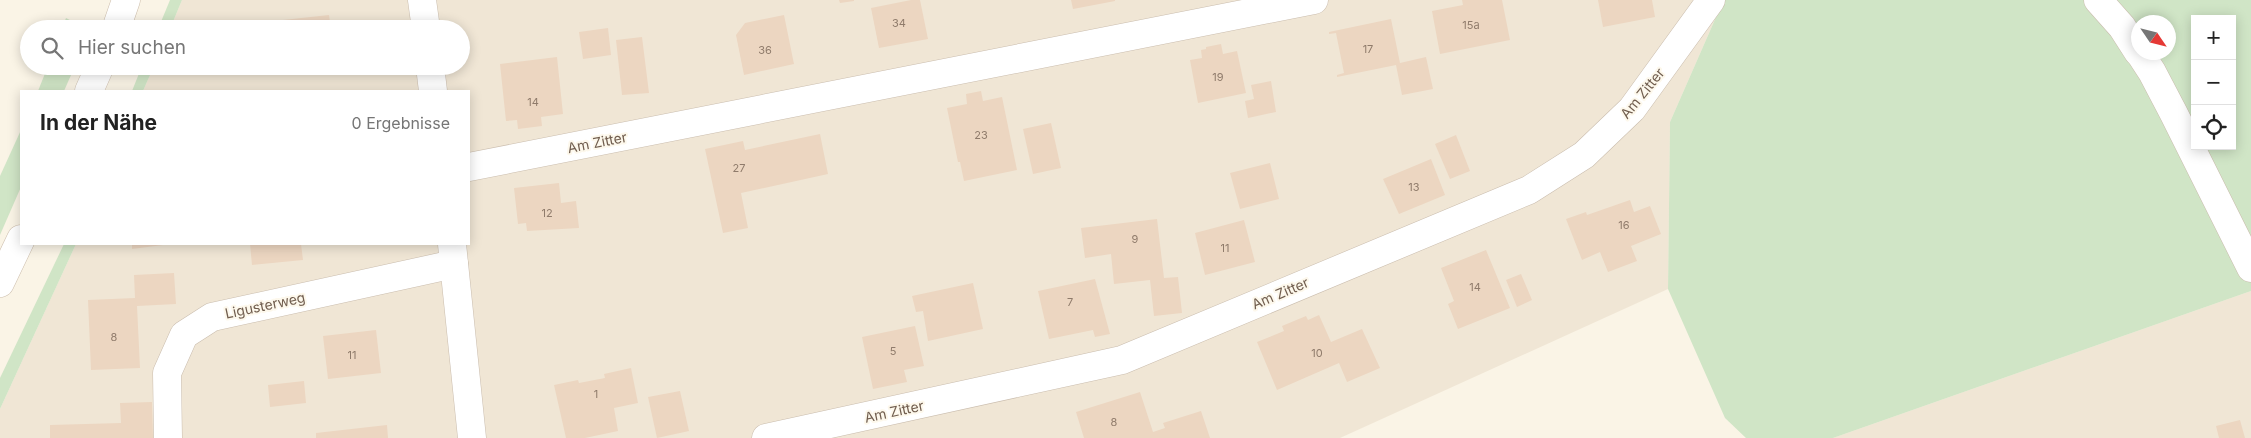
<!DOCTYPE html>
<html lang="de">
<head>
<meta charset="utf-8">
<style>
	:root { --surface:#fff; --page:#f2f2f2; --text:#222; --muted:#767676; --line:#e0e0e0 }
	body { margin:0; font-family:Inter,sans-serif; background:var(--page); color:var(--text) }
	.controls { position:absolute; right:15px; top:15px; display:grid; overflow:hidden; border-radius:0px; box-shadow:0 2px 12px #0003 }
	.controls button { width:45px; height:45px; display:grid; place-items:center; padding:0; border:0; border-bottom:1px solid var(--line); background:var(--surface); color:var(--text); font:25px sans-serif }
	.compass { position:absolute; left:2131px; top:15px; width:45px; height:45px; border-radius:50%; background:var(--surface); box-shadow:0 2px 12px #0003; rotate:125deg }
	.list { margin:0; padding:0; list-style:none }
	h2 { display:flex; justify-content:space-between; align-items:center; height:65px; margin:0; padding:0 20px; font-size:21px }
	h2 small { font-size:16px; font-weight:400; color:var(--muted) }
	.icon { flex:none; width:28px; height:28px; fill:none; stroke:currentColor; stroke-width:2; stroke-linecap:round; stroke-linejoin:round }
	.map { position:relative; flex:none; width:2251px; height:438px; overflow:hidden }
	.search { position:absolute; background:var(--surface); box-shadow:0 2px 12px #0003; left:20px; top:20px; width:450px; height:55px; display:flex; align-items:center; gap:12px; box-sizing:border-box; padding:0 18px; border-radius:28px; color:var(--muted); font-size:19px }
	.panel { position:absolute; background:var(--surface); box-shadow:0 2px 12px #0003; left:20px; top:90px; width:450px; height:155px; border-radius:0px }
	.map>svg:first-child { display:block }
</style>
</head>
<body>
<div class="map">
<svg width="2251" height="438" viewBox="0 0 2251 438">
	<rect width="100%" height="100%" fill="#faf4e6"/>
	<!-- residential -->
	<g fill="#f0e6d5">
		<path d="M182,0H1725L1720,8L1670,122L1668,289L1340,438H0V409L76,244H469V91H143L154,66H461V29H170Z"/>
		<path d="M2251,291V438H1833Z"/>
	</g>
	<!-- green -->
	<g fill="#d0e5c6" fill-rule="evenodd">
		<path d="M170,0H182L170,29H158Z"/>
		<path d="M1725,0H2251V291L1833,438H1746L1725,418L1668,289L1670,122L1720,8ZM2195,19H2232V146H2195ZM2138,22H2168V52H2138Z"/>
		<path d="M66,18L87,29H62Z"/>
		<path d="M48,66H75L64,91H38Z"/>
		<path d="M142,66H154L143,91H132Z"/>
		<path d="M21,130V187L0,235V176Z"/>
		<path d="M64,244H76L0,409V378Z"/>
	</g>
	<!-- building -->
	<g fill="#ecd6c1">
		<path d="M839,0H854V1L840,3Z"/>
		<path d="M911,0H920L928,39L879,48L871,8Z"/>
		<path d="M1071,0H1115V1L1073,9Z"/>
		<path d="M1462,0H1502L1510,40L1440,54L1432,11L1463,5Z"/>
		<path d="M1598,0H1652L1655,17L1603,27Z"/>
		<path d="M329,15L331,29H284L283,20Z"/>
		<path d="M784,15L794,64L744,75L736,35L745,23Z"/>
		<path d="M1391,19L1400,63L1426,57L1433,89L1402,95L1396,65L1337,77V75L1344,73L1336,33L1329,34V32Z"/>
		<path d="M608,28L611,55L583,59L579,32Z"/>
		<path d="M642,37L649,93L622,95L616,40Z"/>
		<path d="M1221,44L1223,54L1237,51L1246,93L1198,103L1190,60L1202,58L1201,50L1206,49V47Z"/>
		<path d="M557,57L563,114L541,117L542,126L518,129L517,120L506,121L500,64Z"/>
		<path d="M288,66H334V68L289,72Z"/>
		<path d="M1271,81L1276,112L1248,118L1245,101L1254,99L1251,85Z"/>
		<path d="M981,91L983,101L1002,97L1017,170L964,181L960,162H958L947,108L967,104L966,94Z"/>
		<path d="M1051,123L1061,168L1033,174L1023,129Z"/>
		<path d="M820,134L828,174L741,193L748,228L723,233L705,149L743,141L745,150Z"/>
		<path d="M1456,135L1470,171L1450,179L1435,144Z"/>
		<path d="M1431,159L1445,195L1399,214L1383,179Z"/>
		<path d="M1270,163L1279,199L1240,209L1230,173Z"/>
		<path d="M559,183L561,203L576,201L579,228L527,231L526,223L518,224L514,188Z"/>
		<path d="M1630,200L1634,212L1650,206L1661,234L1631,246L1637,261L1608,272L1600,252L1582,260L1566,219L1586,212L1587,215Z"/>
		<path d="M1157,219L1164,278L1178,277L1182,313L1154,316L1150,280L1114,284L1111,254L1085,258L1081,228Z"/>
		<path d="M1244,220L1255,262L1205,275L1195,233Z"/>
		<path d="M132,244H163V245L132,249Z"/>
		<path d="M250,244H301L303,260L252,265Z"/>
		<path d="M1486,250L1510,308L1458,329L1448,304L1454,301L1441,268Z"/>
		<path d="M174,273L176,304L137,306L140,368L91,370L88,300L135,298L134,275Z"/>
		<path d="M1521,274L1532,300L1517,307L1506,280Z"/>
		<path d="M1095,279L1110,334L1095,337L1093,330L1049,339L1038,291Z"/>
		<path d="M973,283L983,329L928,341L923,311L916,312L912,296Z"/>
		<path d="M1319,315L1331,342L1362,329L1380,368L1347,382L1339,363L1277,390L1257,342L1284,331L1282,326L1306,316L1308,320Z"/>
		<path d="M915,326L924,366L904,370L907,382L873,389L862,337Z"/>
		<path d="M376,330L381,373L328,379L323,336Z"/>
		<path d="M631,368L638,403L614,408L618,431L585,438H566L554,385L578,380L579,383L605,378L604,374Z"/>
		<path d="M304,381L306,403L270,407L268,385Z"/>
		<path d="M680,391L689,431L657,438L648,397Z"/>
		<path d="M1140,392L1153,432L1165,428L1163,423L1201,411L1210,438H1084L1076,412Z"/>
		<path d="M152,402L153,438H50V425L121,423L120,403Z"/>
		<path d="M2240,420L2245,438H2219L2216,426Z"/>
		<path d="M387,425L388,438H316V433Z"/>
	</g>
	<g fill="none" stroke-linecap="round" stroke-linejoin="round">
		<!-- street casing -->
		<g stroke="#cabdae" stroke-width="29">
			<g id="street">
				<path d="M422,0L426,29"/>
				<path d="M2098,0L2122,27L2138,52"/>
				<path d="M2139,52L2152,72L2174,114L2251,268"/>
				<path d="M430,66L433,91"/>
				<path d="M469,167L1314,0"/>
				<path d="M452,244L472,438"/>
				<path d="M168,438L167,373L184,335L212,317L454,264"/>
				<path d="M766,438L1122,360L1529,190L1584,155L1632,109L1711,0"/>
			</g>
		</g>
		<!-- secondary casing -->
		<g stroke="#ccbdac" stroke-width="29">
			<g id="secondary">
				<path d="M116,29L126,0"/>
				<path d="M89,91L100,66"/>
				<path d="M0,283L21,239"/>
			</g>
		</g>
		<!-- street -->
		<use href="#street" stroke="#fff" stroke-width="28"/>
		<!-- secondary -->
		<use href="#secondary" stroke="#fff" stroke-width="28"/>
	</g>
	<g text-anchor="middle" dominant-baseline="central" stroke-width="4" stroke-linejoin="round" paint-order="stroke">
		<!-- number labels -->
		<g font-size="11" fill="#8f7b6b">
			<text x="899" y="23">34</text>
			<text x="1471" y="25">15a</text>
			<text x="1368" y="49">17</text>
			<text x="765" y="50">36</text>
			<text x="1218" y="77">19</text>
			<text x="533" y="102">14</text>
			<text x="981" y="135">23</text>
			<text x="739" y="168">27</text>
			<text x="1414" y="187">13</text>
			<text x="547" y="213">12</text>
			<text x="1624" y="225">16</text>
			<text x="1135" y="239">9</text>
			<text x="1225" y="248">11</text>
			<text x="1475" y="287">14</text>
			<text x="1070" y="302">7</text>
			<text x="114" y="337">8</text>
			<text x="893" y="351">5</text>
			<text x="1317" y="353">10</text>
			<text x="352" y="355">11</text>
			<text x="596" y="394">1</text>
			<text x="1114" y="422">8</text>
		</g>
		<!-- street labels -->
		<g font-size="14" fill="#705d4e" stroke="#fdf8ec">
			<text transform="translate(1642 93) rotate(-51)">Am Zitter</text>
			<text transform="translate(597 142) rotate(-11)">Am Zitter</text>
			<text transform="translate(1280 293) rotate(-23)">Am Zitter</text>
			<text transform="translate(265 305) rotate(-12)">Ligusterweg</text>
			<text transform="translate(894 411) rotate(-12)">Am Zitter</text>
		</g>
	</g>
</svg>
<div class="controls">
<button>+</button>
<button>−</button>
<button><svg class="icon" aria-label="locate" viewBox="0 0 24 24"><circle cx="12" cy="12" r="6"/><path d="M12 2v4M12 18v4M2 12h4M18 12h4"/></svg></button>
</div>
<svg class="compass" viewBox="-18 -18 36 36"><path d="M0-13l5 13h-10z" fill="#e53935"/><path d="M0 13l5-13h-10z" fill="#767676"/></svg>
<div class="search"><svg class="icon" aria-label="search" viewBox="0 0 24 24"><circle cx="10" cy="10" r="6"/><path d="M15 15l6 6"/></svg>Hier suchen</div>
<section class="panel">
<h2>In der Nähe<small>0 Ergebnisse</small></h2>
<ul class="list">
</ul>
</section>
</div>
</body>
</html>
